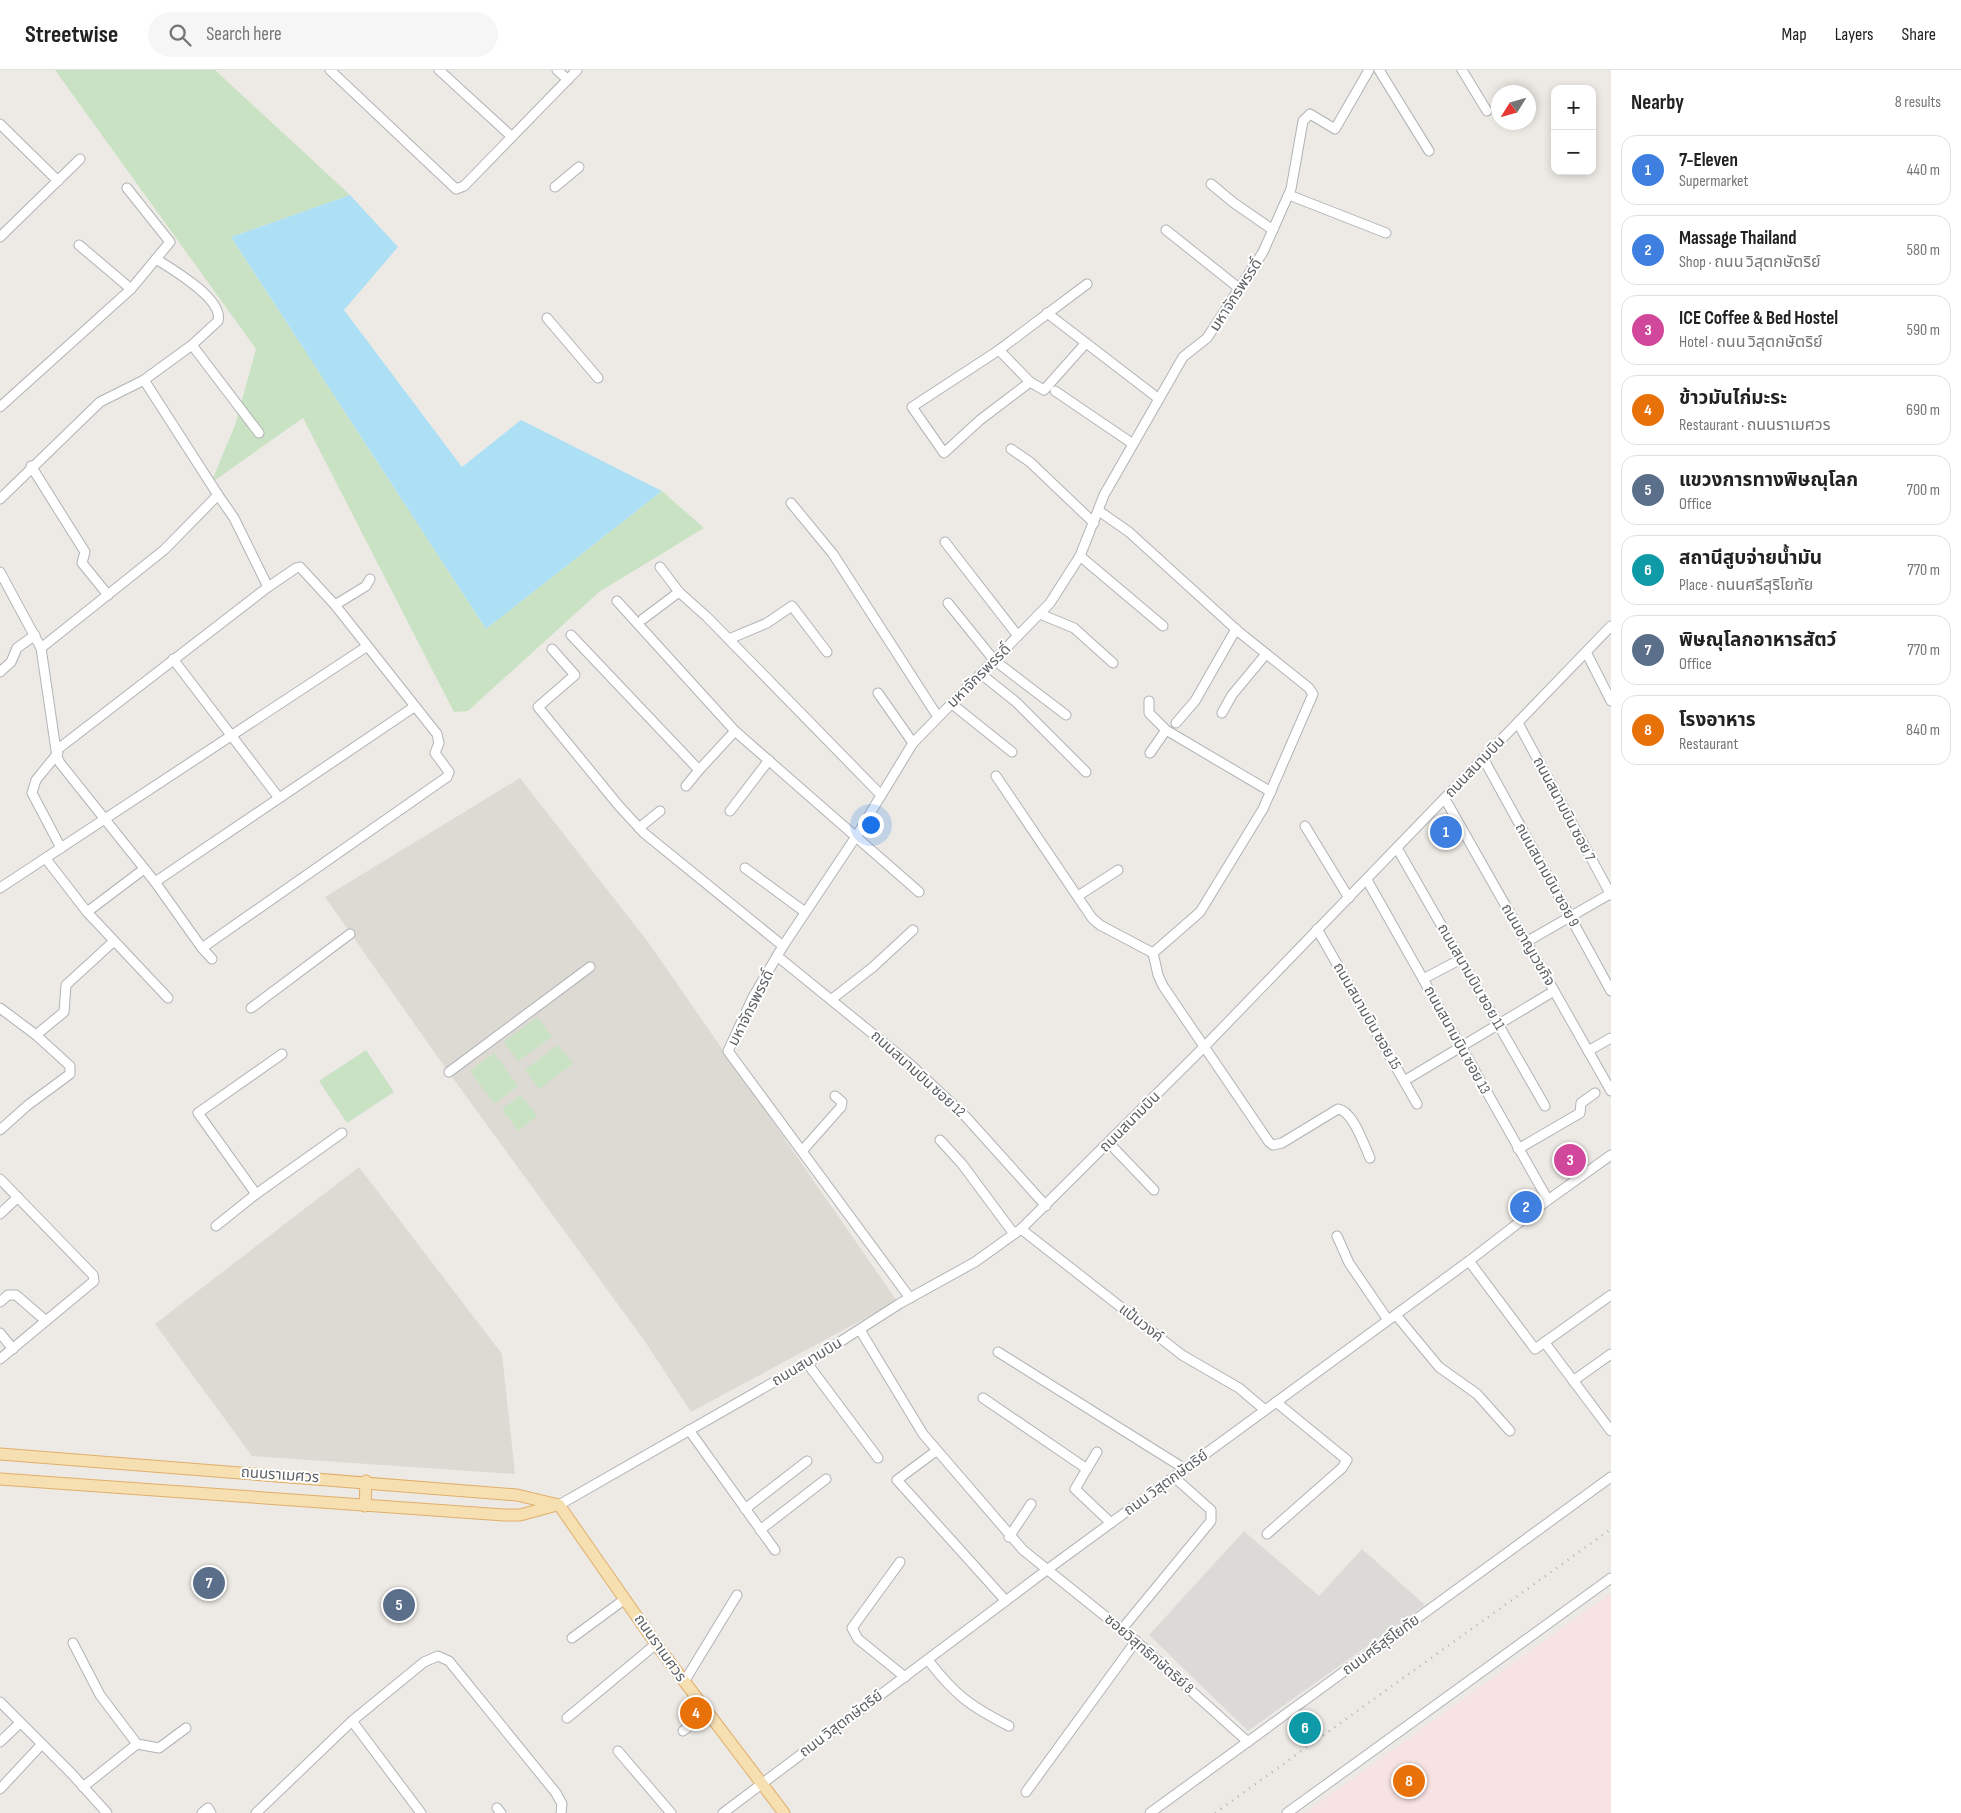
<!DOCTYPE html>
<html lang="en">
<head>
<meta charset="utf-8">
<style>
	:root { --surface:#fff; --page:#f6f6f6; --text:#222; --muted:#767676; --line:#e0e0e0; --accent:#d5434e }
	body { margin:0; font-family:"Sofia Sans Condensed","Noto Sans Thai",sans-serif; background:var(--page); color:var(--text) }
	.controls { position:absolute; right:15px; top:15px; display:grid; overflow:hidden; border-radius:10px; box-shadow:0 2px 8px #0003 }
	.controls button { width:45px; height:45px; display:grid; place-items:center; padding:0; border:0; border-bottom:1px solid var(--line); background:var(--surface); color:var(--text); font:25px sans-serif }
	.compass { position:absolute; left:1491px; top:15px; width:45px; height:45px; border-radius:50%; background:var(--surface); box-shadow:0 2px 8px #0003; rotate:233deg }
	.you { position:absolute; left:870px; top:754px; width:18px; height:18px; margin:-12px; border:4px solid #fff; border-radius:50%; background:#1a73e8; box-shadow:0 0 0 8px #1a73e833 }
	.badge { display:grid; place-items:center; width:32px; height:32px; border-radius:50%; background:var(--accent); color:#fff; font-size:16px; font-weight:700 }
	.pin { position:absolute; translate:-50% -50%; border:2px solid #fff; box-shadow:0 1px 5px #0006 }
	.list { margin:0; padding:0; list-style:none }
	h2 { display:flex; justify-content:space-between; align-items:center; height:65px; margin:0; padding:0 20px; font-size:21px }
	h2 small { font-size:16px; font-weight:400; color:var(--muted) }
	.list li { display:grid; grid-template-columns:32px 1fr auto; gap:15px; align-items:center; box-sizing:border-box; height:70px; margin:0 10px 10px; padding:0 10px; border:1px solid var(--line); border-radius:15px }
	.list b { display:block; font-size:19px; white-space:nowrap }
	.list p { margin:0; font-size:16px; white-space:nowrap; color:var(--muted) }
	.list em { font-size:16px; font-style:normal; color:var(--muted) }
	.icon { flex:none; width:28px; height:28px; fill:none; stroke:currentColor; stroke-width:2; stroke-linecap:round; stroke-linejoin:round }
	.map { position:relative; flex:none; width:1611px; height:1743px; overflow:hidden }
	header { display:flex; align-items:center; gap:30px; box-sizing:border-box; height:70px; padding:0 25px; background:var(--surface); border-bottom:1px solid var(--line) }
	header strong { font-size:24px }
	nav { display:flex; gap:28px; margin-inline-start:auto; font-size:18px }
	.search { width:350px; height:45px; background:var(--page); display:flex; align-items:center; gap:12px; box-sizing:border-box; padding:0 18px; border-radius:28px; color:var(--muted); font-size:19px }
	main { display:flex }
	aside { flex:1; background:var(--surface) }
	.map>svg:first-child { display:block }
</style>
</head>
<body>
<header>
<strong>Streetwise</strong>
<div class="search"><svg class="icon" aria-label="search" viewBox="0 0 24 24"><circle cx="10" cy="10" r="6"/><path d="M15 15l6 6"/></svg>Search here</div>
<nav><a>Map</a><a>Layers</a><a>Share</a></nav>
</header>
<main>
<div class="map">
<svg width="1611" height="1743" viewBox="0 0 1611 1743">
	<rect width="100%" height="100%" fill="#edeae5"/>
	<!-- industrial -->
	<path fill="#dcdad7" d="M1244,1461L1319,1526L1362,1479L1425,1535L1248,1661L1149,1565Z"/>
	<!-- education -->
	<g fill="#dddad3">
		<path d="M520,708L648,872L897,1231L691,1342L646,1273L444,996L325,827Z"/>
		<path d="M359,1097L502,1284L515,1404L252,1386L155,1254Z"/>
	</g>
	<!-- medical -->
	<path fill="#f8e3e4" d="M1611,1523V1743H1305Z"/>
	<!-- green -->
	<g fill="#c9e2c4">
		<path d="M55,0H215L350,125L231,167L486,559L662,421L704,458L599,522L468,641L454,642L303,348L211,413L235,355L256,279Z"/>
		<path d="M537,947L552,967L518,991L504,972Z"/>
		<path d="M558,975L573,994L539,1019L525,1000Z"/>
		<path d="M366,980L394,1022L347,1053L319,1011Z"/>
		<path d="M494,983L518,1016L494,1034L470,1001Z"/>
		<path d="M521,1025L537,1046L518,1061L502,1039Z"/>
	</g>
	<!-- water -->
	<path fill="#ade0f5" d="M350,125L398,177L344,240L462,397L521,350L662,421L486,559L231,167Z"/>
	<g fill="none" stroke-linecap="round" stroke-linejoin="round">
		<!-- minor casing -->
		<g stroke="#b0b3b6" stroke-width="11">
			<g id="minor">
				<path d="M330,0L456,119L464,116L577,0"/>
				<path d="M439,0L511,66"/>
				<path d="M557,0L568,10"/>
				<path d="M1379,0L1429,81"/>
				<path d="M1462,0L1487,41"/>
				<path d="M0,54L58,111"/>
				<path d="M1211,114L1234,133L1273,160"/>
				<path d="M555,117L579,97"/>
				<path d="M1289,125L1386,163"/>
				<path d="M1166,160L1240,219"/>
				<path d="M0,167L80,89"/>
				<path d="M79,175L131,219"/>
				<path d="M1047,243L1159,329"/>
				<path d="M547,248L598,308"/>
				<path d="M192,275L259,363"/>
				<path d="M999,280L1030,312L1044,320L1085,274"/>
				<path d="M144,310L218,425"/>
				<path d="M1030,312L980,350L944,383L912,337L999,280L1087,214"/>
				<path d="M1055,321L1133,374"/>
				<path d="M0,337L131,219L170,172L127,118"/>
				<path d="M1011,379L1030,392L1094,453"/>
				<path d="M31,396L85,482L82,493L108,525"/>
				<path d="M0,429L100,332L144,310L192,275L218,251C224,229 172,199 156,189"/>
				<path d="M791,433L833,484L938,647"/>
				<path d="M1099,441L1129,462L1239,562L1309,618L1313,624L1263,739L1200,842L1153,883L1158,905L1163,916L1269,1072L1273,1075L1282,1073L1338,1039C1353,1041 1364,1075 1370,1088"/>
				<path d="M945,472L1018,566"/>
				<path d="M1080,486L1163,556"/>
				<path d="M660,497L679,522L707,547L881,725"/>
				<path d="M0,502L41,578L57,687L60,693L155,812L202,878"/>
				<path d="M617,531L735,661L919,822"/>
				<path d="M948,533L994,590L1066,645"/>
				<path d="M335,535L366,516L370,509"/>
				<path d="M1040,544L1074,558L1113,593"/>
				<path d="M643,549L679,522"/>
				<path d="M571,565L699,700L735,661"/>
				<path d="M729,569L767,553L792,536L827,582"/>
				<path d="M41,578L164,480L218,425L234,448L268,517"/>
				<path d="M552,579L575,605L538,637L619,736L644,763L783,876"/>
				<path d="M1586,582L1611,631"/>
				<path d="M173,589L279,728"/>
				<path d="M0,602L11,592L17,578L35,565"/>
				<path d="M981,604L1016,632L1086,702"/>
				<path d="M878,623L913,673"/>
				<path d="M1149,631V643L1166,660L1271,722"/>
				<path d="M952,634L1012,682"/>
				<path d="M1222,643L1232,625L1266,584"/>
				<path d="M1176,653L1195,631L1236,559"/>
				<path d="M1518,653L1611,825"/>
				<path d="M58,679L268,517L296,498L300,497L335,535L437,664L439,673L435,683L449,702L447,707L202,878L212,889"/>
				<path d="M58,683L36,710L32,723L61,778"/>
				<path d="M1150,683L1166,660"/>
				<path d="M1483,688L1611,921"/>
				<path d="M996,706L1092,848L1100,855L1153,883"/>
				<path d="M686,716L699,700"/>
				<path d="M1445,729L1611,1021"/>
				<path d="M730,741L769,690"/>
				<path d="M1305,756L1349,828"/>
				<path d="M639,758L660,741"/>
				<path d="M1397,778L1545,1036"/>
				<path d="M46,789L87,842"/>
				<path d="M745,798L805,842"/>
				<path d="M144,799L87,842L168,928"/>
				<path d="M1367,810L1548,1130"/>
				<path d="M155,812L414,637"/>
				<path d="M0,818L366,577"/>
				<path d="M1078,826L1118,800"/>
				<path d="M1317,859L1417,1034"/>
				<path d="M1526,872L1610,824"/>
				<path d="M777,886L910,994L966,1047L1046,1136"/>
				<path d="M1423,909L1461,889"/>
				<path d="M832,929L873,897L913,860"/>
				<path d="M0,938L36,965L70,996V1004L28,1035L0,1060"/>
				<path d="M251,938L350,864"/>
				<path d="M36,965L64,942L66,915L113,872"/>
				<path d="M1588,981L1611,968"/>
				<path d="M449,1002L590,897"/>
				<path d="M1404,1011L1554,921"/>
				<path d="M940,1070L962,1094L1014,1164"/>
				<path d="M1109,1073L1154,1120"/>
				<path d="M1518,1079L1580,1043L1581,1033L1595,1023"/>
				<path d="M802,1081L841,1037L842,1032L835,1026"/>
				<path d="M0,1109L93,1205L94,1211L0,1289"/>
				<path d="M256,1124L198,1043L282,984"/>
				<path d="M0,1144L18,1127"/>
				<path d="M216,1156L256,1124L342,1063"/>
				<path d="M1021,1159L1182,1285L1239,1318L1265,1340"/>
				<path d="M1337,1166L1349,1193L1388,1250"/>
				<path d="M1469,1191L1535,1279L1611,1225"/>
				<path d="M910,1228L728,981L753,927L783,876L857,765L913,673L1050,533L1080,486L1104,425L1183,287L1207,268L1263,182L1291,119L1303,51L1310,44L1335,59L1369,0"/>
				<path d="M0,1232L8,1225H16L46,1251"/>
				<path d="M1396,1245L1439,1297L1477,1324L1510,1361"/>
				<path d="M860,1260L923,1364L1023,1480L1136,1571L1248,1672"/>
				<path d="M0,1263L13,1279"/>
				<path d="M1545,1273L1611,1361"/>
				<path d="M998,1282L1185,1399"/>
				<path d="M807,1293L878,1388"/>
				<path d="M1573,1311L1611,1284"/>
				<path d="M983,1328L1087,1399"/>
				<path d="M689,1360L775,1480"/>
				<path d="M936,1381L897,1410L1006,1531"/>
				<path d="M1097,1382L1075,1419L1111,1453"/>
				<path d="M559,1435L807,1293L899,1234L975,1192L1021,1159L1204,977L1611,556"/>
				<path d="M745,1439L807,1391"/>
				<path d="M760,1460L826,1409"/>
				<path d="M1267,1464L1342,1398L1347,1390L1276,1332"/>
				<path d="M1009,1467L1031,1434"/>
				<path d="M900,1492L852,1558L858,1569L905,1607"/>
				<path d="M1122,1559L1211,1451V1440L1174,1407"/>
				<path d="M572,1568L625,1529"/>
				<path d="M73,1573L100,1625L137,1674L159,1678L186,1658"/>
				<path d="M928,1590C955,1625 970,1636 1009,1656"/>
				<path d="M684,1612L737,1525"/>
				<path d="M0,1632L71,1703L107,1743"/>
				<path d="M567,1648L656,1574"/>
				<path d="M352,1651L421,1743"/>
				<path d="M683,1661L706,1643"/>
				<path d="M0,1672L20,1653"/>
				<path d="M618,1681L671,1743"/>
				<path d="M83,1717L137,1674"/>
				<path d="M0,1719L41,1675"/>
				<path d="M1026,1722L1136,1571"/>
				<path d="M497,1738L501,1743"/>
				<path d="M202,1743L208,1738L211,1743"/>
				<path d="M256,1743L352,1651L424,1592L438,1586L449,1591L556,1723L562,1734L561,1743"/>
				<path d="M723,1743L1048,1499L1469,1191L1548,1130L1611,1085"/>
				<path d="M1150,1743L1611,1407"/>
				<path d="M1287,1743L1611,1508"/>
			</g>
		</g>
		<!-- major casing -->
		<g stroke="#e1ae6a" stroke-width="13">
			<g id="major">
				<path d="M0,1384L517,1425L559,1435L656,1574L784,1743"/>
				<path d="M0,1409L504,1445H520L557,1435"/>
				<path d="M365,1436L366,1411"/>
			</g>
		</g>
		<!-- minor -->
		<use href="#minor" stroke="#fff" stroke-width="9"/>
		<!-- major -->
		<use href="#major" stroke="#f6e0b2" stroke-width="11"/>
		<!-- rail -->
		<path stroke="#b1b2b2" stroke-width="2.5" stroke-dasharray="1 6" stroke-linecap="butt" d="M1215,1743L1611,1459"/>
	</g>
	<g text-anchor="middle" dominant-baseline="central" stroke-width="4" stroke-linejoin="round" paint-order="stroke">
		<!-- street labels -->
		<g font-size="15" fill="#5d6164" stroke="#fff">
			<text transform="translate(1236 225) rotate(-57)">มหาจักรพรรดิ์</text>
			<text transform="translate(979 606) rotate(-45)">มหาจักรพรรดิ์</text>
			<text transform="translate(1475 697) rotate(-46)">ถนนสนามบิน</text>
			<text transform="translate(1564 739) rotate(62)">ถนนสนามบิน ซอย 7</text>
			<text transform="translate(1547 805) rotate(61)">ถนนสนามบิน ซอย 9</text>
			<text transform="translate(1528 875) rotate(60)">ถนนชาญเวชกิจ</text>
			<text transform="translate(1471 907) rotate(60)">ถนนสนามบิน ซอย 11</text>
			<text transform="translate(751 938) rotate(-63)">มหาจักรพรรดิ์</text>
			<text transform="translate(1367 946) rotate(60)">ถนนสนามบิน ซอย 15</text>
			<text transform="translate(1457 970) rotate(61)">ถนนสนามบิน ซอย 13</text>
			<text transform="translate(918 1004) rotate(42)">ถนนสนามบิน ซอย 12</text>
			<text transform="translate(1130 1052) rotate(-45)">ถนนสนามบิน</text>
			<text transform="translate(1141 1253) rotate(38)">แป้นวงค์</text>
			<text transform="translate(807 1292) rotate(-31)">ถนนสนามบิน</text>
			<text transform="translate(280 1405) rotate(4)">ถนนราเมศวร</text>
			<text transform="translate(1166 1413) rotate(-36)">ถนน วิสุตกษัตริย์</text>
			<text transform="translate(1381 1575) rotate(-36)">ถนนศรีสุริโยทัย</text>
			<text transform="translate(660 1578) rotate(55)">ถนนราเมศวร</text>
			<text transform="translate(1149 1584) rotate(41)">ซอยวิสุทธิกษัตริย์ 8</text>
			<text transform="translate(841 1654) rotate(-37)">ถนน วิสุตกษัตริย์</text>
		</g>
	</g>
</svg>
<div class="controls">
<button>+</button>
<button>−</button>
</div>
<svg class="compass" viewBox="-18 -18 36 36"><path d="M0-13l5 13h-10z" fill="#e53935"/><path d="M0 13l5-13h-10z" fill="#767676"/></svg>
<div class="you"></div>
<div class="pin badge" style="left:1446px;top:762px;background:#3f7fe0">1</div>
<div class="pin badge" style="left:1526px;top:1137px;background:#3f7fe0">2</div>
<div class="pin badge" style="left:1570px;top:1090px;background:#d1479c">3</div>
<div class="pin badge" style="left:696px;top:1643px;background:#e8710a">4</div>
<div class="pin badge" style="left:399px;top:1535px;background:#5c6f8a">5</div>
<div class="pin badge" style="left:1305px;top:1658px;background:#0f9aa8">6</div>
<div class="pin badge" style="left:209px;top:1513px;background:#5c6f8a">7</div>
<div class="pin badge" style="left:1409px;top:1711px;background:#e8710a">8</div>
</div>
<aside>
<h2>Nearby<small>8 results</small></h2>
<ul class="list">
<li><span class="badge" style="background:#3f7fe0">1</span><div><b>7-Eleven</b><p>Supermarket</p></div><em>440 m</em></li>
<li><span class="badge" style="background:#3f7fe0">2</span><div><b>Massage Thailand</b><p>Shop · ถนน วิสุตกษัตริย์</p></div><em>580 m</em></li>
<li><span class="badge" style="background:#d1479c">3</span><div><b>ICE Coffee &amp; Bed Hostel</b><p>Hotel · ถนน วิสุตกษัตริย์</p></div><em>590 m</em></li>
<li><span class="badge" style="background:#e8710a">4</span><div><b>ข้าวมันไก่มะระ</b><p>Restaurant · ถนนราเมศวร</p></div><em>690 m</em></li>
<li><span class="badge" style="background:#5c6f8a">5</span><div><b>แขวงการทางพิษณุโลก</b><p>Office</p></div><em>700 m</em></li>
<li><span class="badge" style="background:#0f9aa8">6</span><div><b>สถานีสูบจ่ายน้ำมัน</b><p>Place · ถนนศรีสุริโยทัย</p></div><em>770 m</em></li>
<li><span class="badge" style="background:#5c6f8a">7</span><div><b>พิษณุโลกอาหารสัตว์</b><p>Office</p></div><em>770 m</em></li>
<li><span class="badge" style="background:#e8710a">8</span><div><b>โรงอาหาร</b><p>Restaurant</p></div><em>840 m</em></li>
</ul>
</aside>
</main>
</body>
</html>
